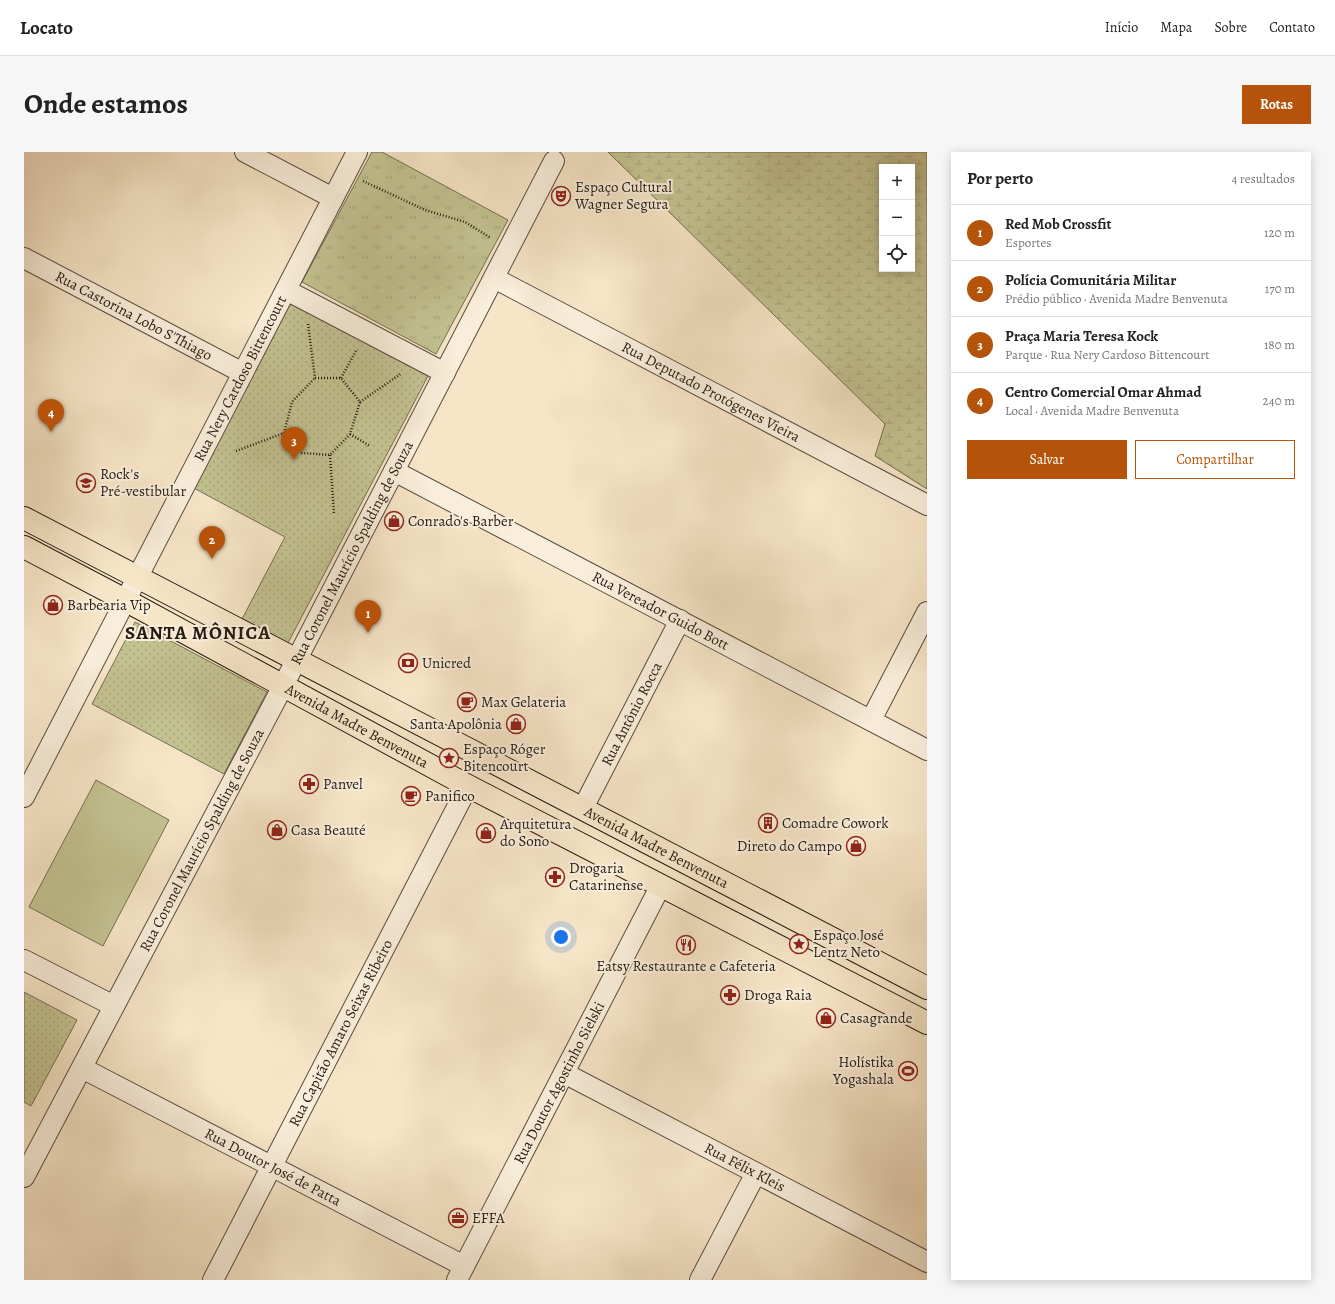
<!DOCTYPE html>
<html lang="pt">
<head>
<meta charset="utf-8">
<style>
	:root { --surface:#fff; --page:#f6f6f6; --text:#222; --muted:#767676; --line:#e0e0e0; --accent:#b45309 }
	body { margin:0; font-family:Alegreya,serif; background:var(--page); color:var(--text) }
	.controls { position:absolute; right:12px; top:12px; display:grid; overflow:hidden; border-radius:0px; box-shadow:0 2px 10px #0003 }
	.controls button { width:36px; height:36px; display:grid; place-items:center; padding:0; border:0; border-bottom:1px solid var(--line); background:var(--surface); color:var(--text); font:20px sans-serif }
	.you { position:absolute; left:537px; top:785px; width:14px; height:14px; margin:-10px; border:3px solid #fff; border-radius:50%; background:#1a73e8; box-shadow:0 0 0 6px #1a73e833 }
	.badge { display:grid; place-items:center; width:26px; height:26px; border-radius:50%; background:var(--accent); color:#fff; font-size:13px; font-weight:700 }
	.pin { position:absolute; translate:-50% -33px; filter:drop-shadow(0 1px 2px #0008) }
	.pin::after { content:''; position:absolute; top:21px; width:14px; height:12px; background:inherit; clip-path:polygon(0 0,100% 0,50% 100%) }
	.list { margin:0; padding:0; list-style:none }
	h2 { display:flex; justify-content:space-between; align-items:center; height:52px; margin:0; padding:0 16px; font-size:17px }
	h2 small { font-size:13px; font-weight:400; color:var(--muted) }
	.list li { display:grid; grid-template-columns:26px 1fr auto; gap:12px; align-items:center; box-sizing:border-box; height:56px; padding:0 16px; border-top:1px solid var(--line) }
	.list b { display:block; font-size:15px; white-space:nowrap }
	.list p { margin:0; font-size:13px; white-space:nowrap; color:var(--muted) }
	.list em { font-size:13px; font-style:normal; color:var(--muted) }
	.actions { display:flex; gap:8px; padding:12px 16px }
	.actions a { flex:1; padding:9px 0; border:1px solid var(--accent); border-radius:0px; text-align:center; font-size:14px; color:var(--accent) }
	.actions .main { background:var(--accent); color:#fff }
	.icon { flex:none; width:22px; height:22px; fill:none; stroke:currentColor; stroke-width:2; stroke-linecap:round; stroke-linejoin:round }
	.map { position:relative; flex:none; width:903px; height:1128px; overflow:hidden; border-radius:0px }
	header { display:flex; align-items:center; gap:24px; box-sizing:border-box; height:56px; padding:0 20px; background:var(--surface); border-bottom:1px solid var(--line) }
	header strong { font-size:19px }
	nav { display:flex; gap:22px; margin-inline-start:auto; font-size:14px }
	.intro { display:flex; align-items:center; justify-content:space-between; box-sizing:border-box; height:96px; padding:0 24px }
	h1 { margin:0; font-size:28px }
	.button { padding:10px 18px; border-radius:0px; background:var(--accent); color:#fff; font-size:14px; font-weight:700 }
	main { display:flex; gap:24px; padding:0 24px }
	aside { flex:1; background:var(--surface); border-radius:0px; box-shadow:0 2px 10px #0003 }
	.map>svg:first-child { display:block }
</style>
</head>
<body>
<header>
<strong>Locato</strong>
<nav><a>Início</a><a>Mapa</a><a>Sobre</a><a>Contato</a></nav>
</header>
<div class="intro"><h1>Onde estamos</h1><a class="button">Rotas</a></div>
<main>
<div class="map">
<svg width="903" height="1128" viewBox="0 0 903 1128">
	<defs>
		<pattern id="grass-tufts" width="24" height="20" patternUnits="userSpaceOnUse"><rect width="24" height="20" fill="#c3c291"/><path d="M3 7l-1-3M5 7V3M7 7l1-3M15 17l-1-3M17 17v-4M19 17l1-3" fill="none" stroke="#a7a67c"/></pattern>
		<pattern id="wetland-marsh" width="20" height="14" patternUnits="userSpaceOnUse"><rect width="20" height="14" fill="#c3c291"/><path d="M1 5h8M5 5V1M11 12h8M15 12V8" fill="none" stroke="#a7a67c"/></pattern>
		<pattern id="park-dots" width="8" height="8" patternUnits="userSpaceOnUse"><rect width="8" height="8" fill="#c3c291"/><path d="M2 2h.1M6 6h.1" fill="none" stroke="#a7a67c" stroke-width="1.8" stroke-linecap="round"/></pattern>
	</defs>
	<rect width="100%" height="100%" fill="#f6e5c7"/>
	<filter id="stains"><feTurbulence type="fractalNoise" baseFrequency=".005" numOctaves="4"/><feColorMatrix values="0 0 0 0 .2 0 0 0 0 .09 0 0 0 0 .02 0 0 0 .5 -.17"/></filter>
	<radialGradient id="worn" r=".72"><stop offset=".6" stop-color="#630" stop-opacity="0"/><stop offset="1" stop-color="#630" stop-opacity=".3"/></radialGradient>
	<!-- grass -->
	<path fill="url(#grass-tufts)" stroke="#746e52" d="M348,0H358L484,68L412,202L278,130Z"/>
	<!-- wetland -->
	<path fill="url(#wetland-marsh)" stroke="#746e52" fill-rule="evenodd" d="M584,0H903V337L851,304L861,272ZM858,15H888V117H858Z"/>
	<!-- park -->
	<g fill="url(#park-dots)" stroke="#746e52">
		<path d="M263,149L404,224L264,491L218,467L261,385L166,334Z"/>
		<path d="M111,470L243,540L200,622L68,552Z"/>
		<path d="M0,840L53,868L7,954L0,950Z"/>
	</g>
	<!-- pitch -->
	<path fill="#c3c291" stroke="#746e52" d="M72,628L145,668L79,794L5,755Z"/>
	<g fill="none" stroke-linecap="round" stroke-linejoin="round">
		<!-- minor casing -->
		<g stroke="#594e3f" stroke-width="22">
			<g id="minor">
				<path d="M221,0L309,46"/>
				<path id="s1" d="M0,106L219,221"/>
				<path id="s2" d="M470,126L903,353"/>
				<path d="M262,138L421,221"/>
				<path id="s3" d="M370,319L903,598"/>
				<path d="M847,568L903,460"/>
				<path id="s4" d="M0,645L333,0"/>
				<path id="s5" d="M559,656L656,468"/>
				<path d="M0,808L90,854"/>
				<path id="s6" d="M58,916L440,1114"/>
				<path id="s7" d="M540,921L903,1110"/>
				<path id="s8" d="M0,1025L259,534L530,9"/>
				<path id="s9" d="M189,1128L444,634"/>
				<path id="s10" d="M433,1128L637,733"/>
				<path d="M676,1128L732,1021"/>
			</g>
		</g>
		<!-- primary casing -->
		<g stroke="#251b12" stroke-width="24">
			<g id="primary">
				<path id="s11" d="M0,366L903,836"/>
				<path id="s12" d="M0,395L101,448L444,634L903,871"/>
			</g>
		</g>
		<!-- path -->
		<g stroke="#251b12" stroke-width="2.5" stroke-dasharray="1 2" stroke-linecap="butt">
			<path d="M339,29L401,58L441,70L467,86"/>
			<path d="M284,172L291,226"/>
			<path d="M291,226H317L336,250L326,282L306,303L278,301L260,281L268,250Z"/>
			<path d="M317,226L333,197"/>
			<path d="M336,250L378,221"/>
			<path d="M326,282L346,294"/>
			<path d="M212,299L260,281"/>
			<path d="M306,303L310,362"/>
		</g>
		<!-- minor -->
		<use href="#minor" stroke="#f9eedb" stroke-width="20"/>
		<!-- primary -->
		<use href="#primary" stroke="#f6e5c7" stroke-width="22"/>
	</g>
	<!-- icons -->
	<defs>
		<g id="theatre-ring" transform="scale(1)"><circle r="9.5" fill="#f9eedb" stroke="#8f2418" stroke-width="1.5"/><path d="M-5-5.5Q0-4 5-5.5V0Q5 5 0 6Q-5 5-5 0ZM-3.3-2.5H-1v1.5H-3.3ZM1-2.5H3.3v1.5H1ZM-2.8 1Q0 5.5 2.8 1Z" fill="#8f2418"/></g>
		<g id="university-ring" transform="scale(1)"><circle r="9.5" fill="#f9eedb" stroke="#8f2418" stroke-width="1.5"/><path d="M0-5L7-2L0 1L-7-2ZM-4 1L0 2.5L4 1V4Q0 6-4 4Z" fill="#8f2418"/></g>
		<g id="shop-ring" transform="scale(1)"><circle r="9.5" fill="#f9eedb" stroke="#8f2418" stroke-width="1.5"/><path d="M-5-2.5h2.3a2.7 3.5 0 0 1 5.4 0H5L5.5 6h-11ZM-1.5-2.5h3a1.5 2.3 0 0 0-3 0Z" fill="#8f2418"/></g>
		<g id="bank-ring" transform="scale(1)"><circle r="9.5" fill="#f9eedb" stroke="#8f2418" stroke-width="1.5"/><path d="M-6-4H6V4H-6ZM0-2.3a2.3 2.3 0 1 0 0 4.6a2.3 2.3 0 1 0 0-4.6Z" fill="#8f2418"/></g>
		<g id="cafe-ring" transform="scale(1)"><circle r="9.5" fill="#f9eedb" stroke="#8f2418" stroke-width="1.5"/><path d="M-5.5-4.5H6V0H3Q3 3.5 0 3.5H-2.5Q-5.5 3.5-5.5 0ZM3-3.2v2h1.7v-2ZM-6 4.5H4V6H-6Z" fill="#8f2418"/></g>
		<g id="sight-ring" transform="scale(1)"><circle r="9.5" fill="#f9eedb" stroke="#8f2418" stroke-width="1.5"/><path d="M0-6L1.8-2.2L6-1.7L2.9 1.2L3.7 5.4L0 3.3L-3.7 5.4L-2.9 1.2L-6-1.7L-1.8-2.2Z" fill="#8f2418"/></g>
		<g id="pharmacy-ring" transform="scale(1)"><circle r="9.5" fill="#f9eedb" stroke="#8f2418" stroke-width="1.5"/><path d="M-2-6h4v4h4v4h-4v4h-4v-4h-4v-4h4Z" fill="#8f2418"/></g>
		<g id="building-ring" transform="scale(1)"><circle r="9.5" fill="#f9eedb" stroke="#8f2418" stroke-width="1.5"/><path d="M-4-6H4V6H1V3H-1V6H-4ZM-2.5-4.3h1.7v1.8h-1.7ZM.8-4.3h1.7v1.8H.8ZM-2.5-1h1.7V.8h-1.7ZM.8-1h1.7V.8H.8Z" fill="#8f2418"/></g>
		<g id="restaurant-ring" transform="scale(1)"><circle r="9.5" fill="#f9eedb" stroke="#8f2418" stroke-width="1.5"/><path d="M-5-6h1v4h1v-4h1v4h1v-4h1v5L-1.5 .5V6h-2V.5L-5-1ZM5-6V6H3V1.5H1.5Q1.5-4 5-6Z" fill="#8f2418"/></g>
		<g id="stadium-ring" transform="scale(1)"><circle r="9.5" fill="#f9eedb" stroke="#8f2418" stroke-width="1.5"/><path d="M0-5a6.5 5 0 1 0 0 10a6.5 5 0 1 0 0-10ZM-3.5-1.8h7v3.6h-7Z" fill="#8f2418"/></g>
		<g id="office-ring" transform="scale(1)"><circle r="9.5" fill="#f9eedb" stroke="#8f2418" stroke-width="1.5"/><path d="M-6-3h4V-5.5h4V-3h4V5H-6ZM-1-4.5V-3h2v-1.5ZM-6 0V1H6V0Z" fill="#8f2418"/></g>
	</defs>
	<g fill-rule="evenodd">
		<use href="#theatre-ring" x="537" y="44"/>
		<use href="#university-ring" x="62" y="331"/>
		<use href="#shop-ring" x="370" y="369"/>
		<use href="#shop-ring" x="29" y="453"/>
		<use href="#bank-ring" x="384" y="511"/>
		<use href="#cafe-ring" x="443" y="550"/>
		<use href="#shop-ring" x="492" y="572"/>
		<use href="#sight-ring" x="425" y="606"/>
		<use href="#pharmacy-ring" x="285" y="632"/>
		<use href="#cafe-ring" x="387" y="644"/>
		<use href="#building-ring" x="744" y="671"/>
		<use href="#shop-ring" x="253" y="678"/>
		<use href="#shop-ring" x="462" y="681"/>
		<use href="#shop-ring" x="832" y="694"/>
		<use href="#pharmacy-ring" x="531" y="725"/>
		<use href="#sight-ring" x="775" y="792"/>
		<use href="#restaurant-ring" x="662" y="793"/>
		<use href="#pharmacy-ring" x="706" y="843"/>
		<use href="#shop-ring" x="802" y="866"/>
		<use href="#stadium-ring" x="884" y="919"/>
		<use href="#office-ring" x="434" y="1066"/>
	</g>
	<g text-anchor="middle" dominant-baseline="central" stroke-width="4" stroke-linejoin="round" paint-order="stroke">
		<!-- poi labels -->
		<g font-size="15" fill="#251b12" stroke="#f9eedb" text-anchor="start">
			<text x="551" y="35">Espaço Cultural<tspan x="551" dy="17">Wagner Segura</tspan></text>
			<text x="76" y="322">Rock's<tspan x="76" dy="17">Pré-vestibular</tspan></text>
			<text x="384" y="369">Conrado's Barber</text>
			<text x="43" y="453">Barbearia Vip</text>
			<text x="398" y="511">Unicred</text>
			<text x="457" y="550">Max Gelateria</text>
			<text x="478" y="572" text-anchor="end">Santa Apolônia</text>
			<text x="439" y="597">Espaço Róger<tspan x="439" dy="17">Bitencourt</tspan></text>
			<text x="299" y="632">Panvel</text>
			<text x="401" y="644">Panifico</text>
			<text x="758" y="671">Comadre Cowork</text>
			<text x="476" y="672">Arquitetura<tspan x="476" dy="17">do Sono</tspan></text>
			<text x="267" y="678">Casa Beauté</text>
			<text x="818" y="694" text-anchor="end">Direto do Campo</text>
			<text x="545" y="716">Drogaria<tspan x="545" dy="17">Catarinense</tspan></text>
			<text x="789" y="783">Espaço José<tspan x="789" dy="17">Lentz Neto</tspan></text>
			<text x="662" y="814" text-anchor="middle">Eatsy Restaurante e Cafeteria</text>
			<text x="720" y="843">Droga Raia</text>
			<text x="816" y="866">Casagrande</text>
			<text x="870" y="910" text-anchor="end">Holístika<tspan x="870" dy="17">Yogashala</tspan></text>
			<text x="448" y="1066">EFFA</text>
		</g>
		<!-- street labels -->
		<g font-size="15" fill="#251b12" stroke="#f9eedb">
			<text stroke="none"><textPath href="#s1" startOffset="124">Rua Castorina Lobo S'Thiago</textPath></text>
			<text stroke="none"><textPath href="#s4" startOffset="471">Rua Nery Cardoso Bittencourt</textPath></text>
			<text stroke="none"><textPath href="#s2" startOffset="245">Rua Deputado Protógenes Vieira</textPath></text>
			<text stroke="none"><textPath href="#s8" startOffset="705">Rua Coronel Maurício Spalding de Souza</textPath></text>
			<text stroke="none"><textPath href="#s3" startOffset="301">Rua Vereador Guido Bott</textPath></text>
			<text stroke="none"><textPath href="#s5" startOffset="106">Rua Antônio Rocca</textPath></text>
			<text stroke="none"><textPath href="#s12" startOffset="378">Avenida Madre Benvenuta</textPath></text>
			<text stroke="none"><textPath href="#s8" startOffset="381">Rua Coronel Maurício Spalding de Souza</textPath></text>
			<text stroke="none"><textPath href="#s11" startOffset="713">Avenida Madre Benvenuta</textPath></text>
			<text stroke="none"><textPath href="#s9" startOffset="278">Rua Capitão Amaro Seixas Ribeiro</textPath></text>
			<text stroke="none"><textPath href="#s10" startOffset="222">Rua Doutor Agostinho Sielski</textPath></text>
			<text stroke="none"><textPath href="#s6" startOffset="215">Rua Doutor José de Patta</textPath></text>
			<text stroke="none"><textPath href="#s7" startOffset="204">Rua Félix Kleis</textPath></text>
		</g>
		<!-- district labels -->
		<g font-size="19" font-weight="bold" letter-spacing="1" fill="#251b12" stroke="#f9eedb">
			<text x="174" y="481">SANTA MÔNICA</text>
		</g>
	</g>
	<rect width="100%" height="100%" filter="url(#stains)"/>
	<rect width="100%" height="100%" fill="url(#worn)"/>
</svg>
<div class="controls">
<button>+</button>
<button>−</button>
<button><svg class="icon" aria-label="locate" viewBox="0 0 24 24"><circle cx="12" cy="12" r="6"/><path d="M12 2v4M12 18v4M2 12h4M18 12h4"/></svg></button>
</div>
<div class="you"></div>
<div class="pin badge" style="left:344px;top:481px">1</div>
<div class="pin badge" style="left:188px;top:407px">2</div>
<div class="pin badge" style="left:270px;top:308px">3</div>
<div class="pin badge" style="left:27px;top:280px">4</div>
</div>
<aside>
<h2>Por perto<small>4 resultados</small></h2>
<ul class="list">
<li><span class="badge">1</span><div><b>Red Mob Crossfit</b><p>Esportes</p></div><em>120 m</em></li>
<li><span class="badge">2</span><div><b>Polícia Comunitária Militar</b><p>Prédio público · Avenida Madre Benvenuta</p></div><em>170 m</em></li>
<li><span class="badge">3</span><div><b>Praça Maria Teresa Kock</b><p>Parque · Rua Nery Cardoso Bittencourt</p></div><em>180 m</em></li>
<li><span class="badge">4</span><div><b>Centro Comercial Omar Ahmad</b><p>Local · Avenida Madre Benvenuta</p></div><em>240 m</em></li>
</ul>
<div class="actions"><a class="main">Salvar</a><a>Compartilhar</a></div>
</aside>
</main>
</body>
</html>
